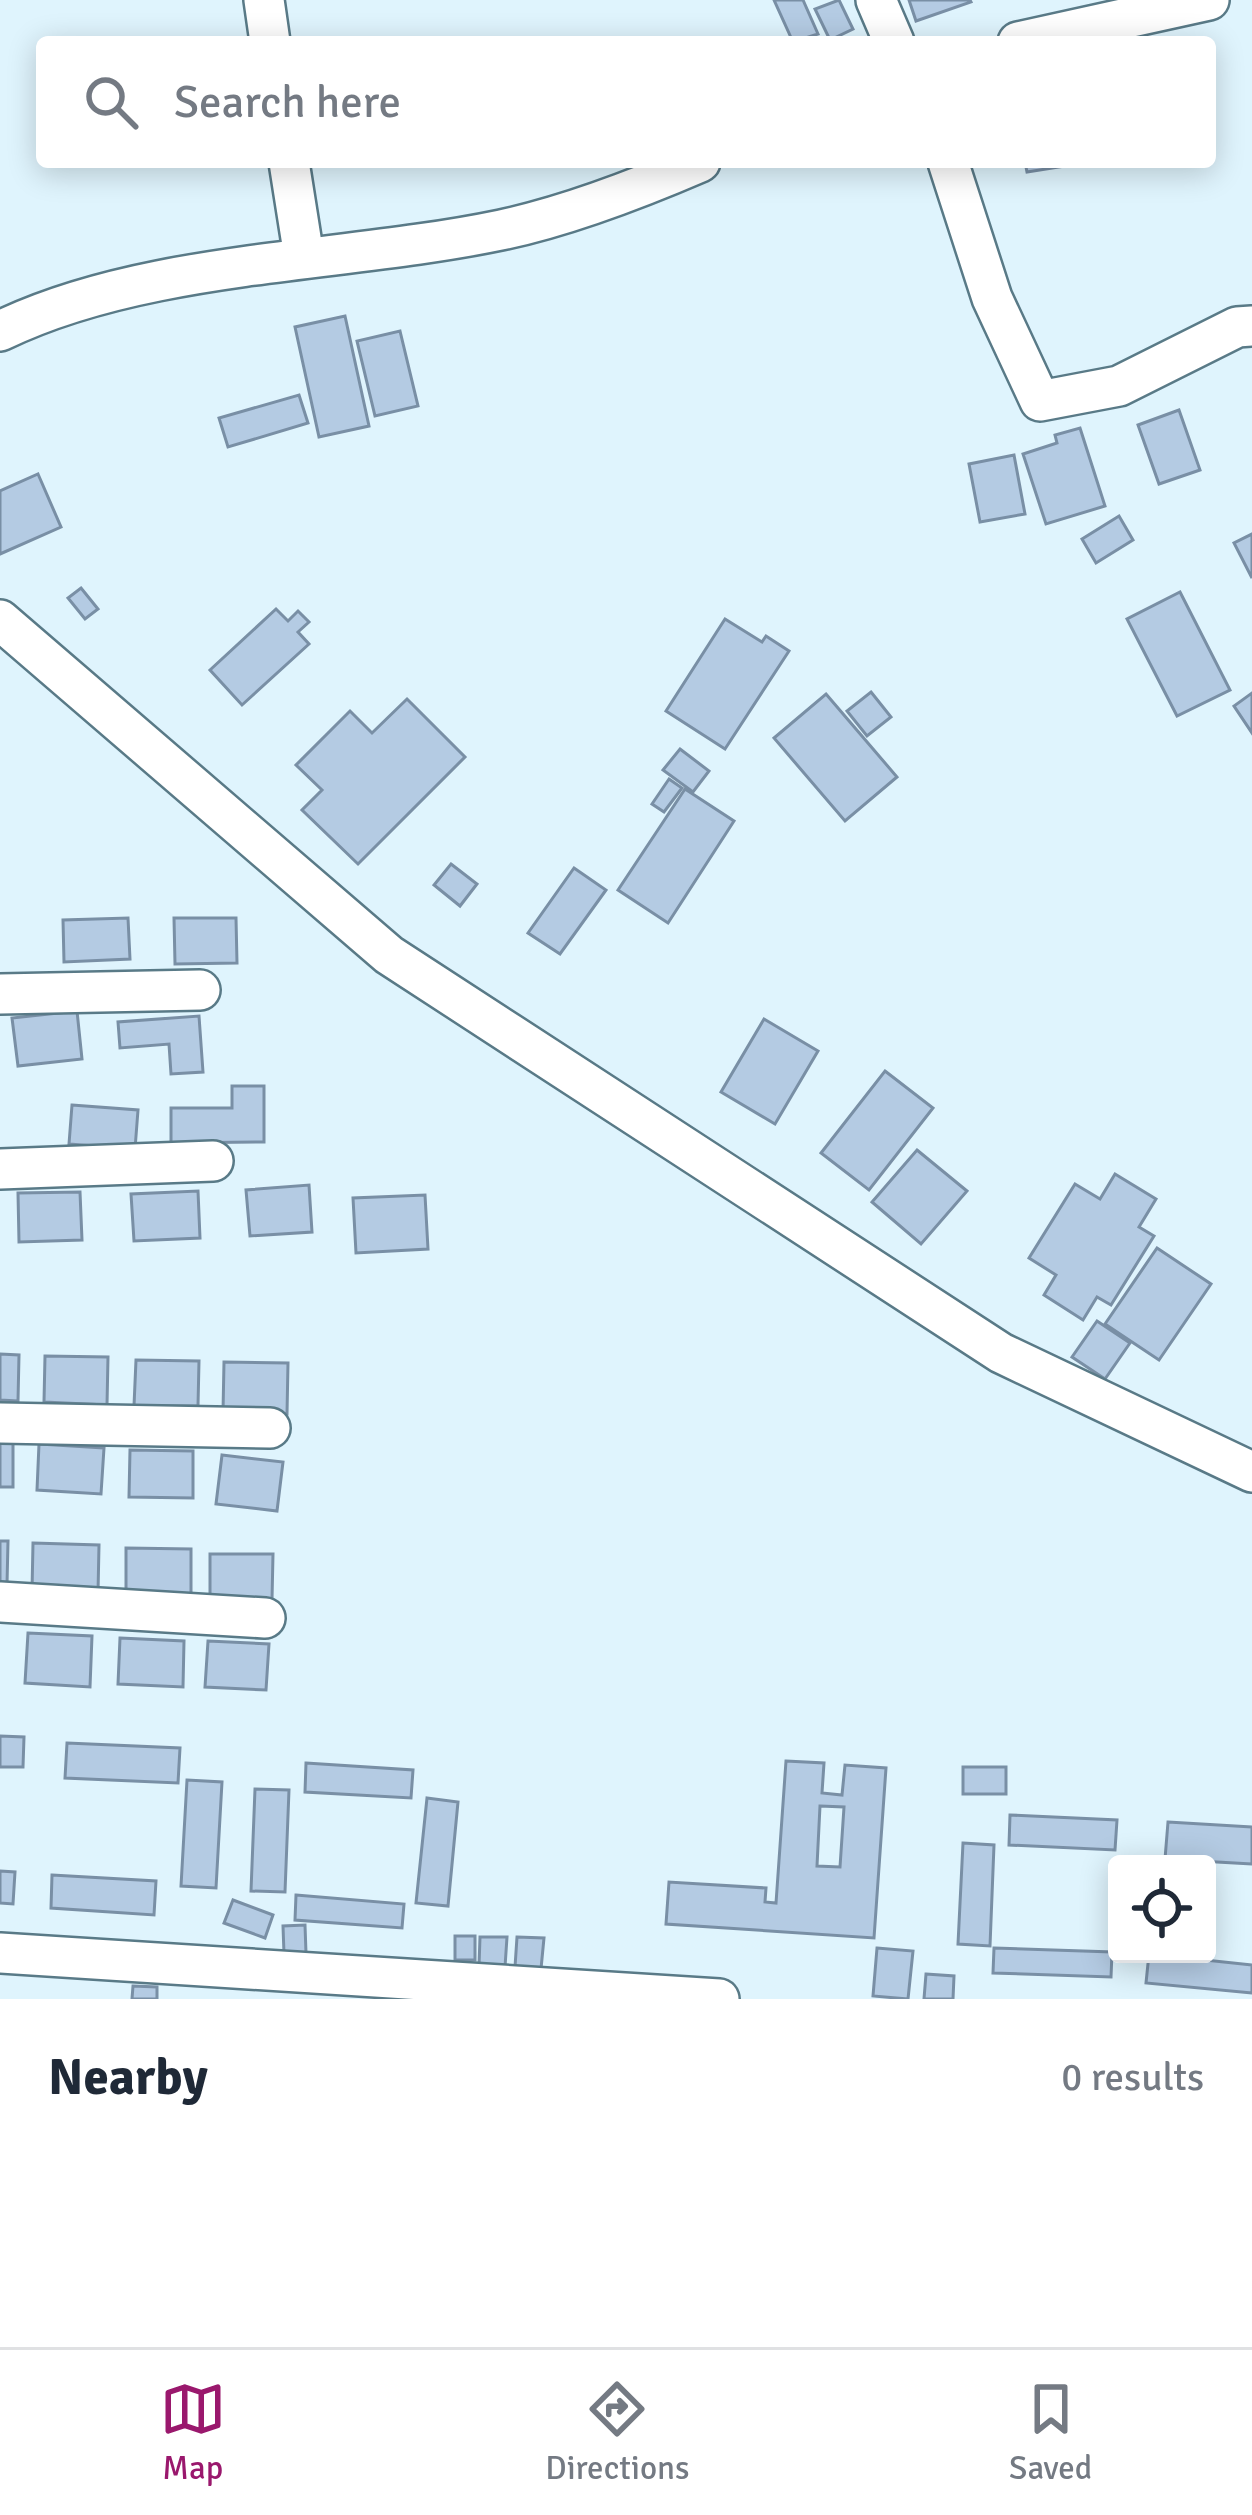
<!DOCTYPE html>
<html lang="en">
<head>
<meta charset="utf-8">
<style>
	:root { --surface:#fff; --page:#f6f6f7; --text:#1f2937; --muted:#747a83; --line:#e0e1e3; --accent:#9a186d }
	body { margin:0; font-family:Signika,sans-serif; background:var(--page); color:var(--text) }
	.controls { position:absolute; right:36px; bottom:36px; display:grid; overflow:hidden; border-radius:12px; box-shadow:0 6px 30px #0003 }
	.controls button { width:108px; height:108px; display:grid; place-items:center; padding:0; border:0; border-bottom:3px solid var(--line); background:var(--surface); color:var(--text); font:60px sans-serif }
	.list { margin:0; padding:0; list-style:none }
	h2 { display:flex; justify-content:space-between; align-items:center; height:156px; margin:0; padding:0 48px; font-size:51px }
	h2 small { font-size:39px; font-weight:400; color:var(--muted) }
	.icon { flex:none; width:66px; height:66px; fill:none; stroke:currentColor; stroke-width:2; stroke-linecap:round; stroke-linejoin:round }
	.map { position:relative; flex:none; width:1252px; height:1999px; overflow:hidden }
	.search { position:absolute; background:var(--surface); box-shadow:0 6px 30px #0003; left:36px; right:36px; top:36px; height:132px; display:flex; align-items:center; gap:30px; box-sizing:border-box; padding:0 42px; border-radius:12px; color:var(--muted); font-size:45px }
	.sheet { height:348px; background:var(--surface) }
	nav { display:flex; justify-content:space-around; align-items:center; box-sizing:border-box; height:168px; border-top:3px solid var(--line); background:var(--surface); font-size:33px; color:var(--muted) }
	nav a { display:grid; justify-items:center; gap:6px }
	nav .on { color:var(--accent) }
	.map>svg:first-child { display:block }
</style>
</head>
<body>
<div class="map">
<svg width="1252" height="1999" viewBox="0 0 1252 1999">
	<rect width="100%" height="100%" fill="#dff4fd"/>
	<!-- building -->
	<g fill="#b4cbe3" stroke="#798fa5" stroke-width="3" fill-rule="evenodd">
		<path d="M774,0H803L818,34L793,42Z"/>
		<path d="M839,0L853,29L830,40L815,9Z"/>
		<path d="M909,0H970L971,2L916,21Z"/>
		<path d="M1025,162H1084V163L1027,172Z"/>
		<path d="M345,316L369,426L319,437L295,327Z"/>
		<path d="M400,331L418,406L375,416L357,341Z"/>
		<path d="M299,395L308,423L228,447L219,418Z"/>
		<path d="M1179,410L1200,470L1159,484L1138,425Z"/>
		<path d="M1080,428L1105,506L1046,524L1023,454L1057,443L1055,435Z"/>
		<path d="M1014,455L1025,514L980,522L969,464Z"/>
		<path d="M38,474L61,527L0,554V491Z"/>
		<path d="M1119,516L1133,540L1096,563L1082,539Z"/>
		<path d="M1252,534V578L1234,543Z"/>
		<path d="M81,588L98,609L85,619L68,598Z"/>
		<path d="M1180,592L1230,690L1177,716L1127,619Z"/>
		<path d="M276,609L288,621L298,611L309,622L298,632L309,644L242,705L210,670Z"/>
		<path d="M725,619L762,642L766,636L789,651L725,749L666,711Z"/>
		<path d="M871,692L891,717L867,736L847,711Z"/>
		<path d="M1252,693V733L1234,706Z"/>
		<path d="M826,694L897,777L845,821L774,738Z"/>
		<path d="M407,699L465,757L358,864L302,810L322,790L296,765L350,711L372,733Z"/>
		<path d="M680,749L709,771L693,792L663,770Z"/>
		<path d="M669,779L682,788L664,812L652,804Z"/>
		<path d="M685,789L734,821L668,923L618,890Z"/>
		<path d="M451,864L477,884L460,906L434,885Z"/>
		<path d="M574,868L606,890L560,954L528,933Z"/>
		<path d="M128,918L130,959L64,962L63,920Z"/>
		<path d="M174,918H236L237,963L175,964Z"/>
		<path d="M77,1011L82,1059L18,1066L12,1018Z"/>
		<path d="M199,1016L203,1072L171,1074L169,1044L120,1048L118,1022Z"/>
		<path d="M764,1019L818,1051L775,1124L721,1092Z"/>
		<path d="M885,1071L933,1108L869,1190L821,1153Z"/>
		<path d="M232,1086H264V1142L171,1143V1108H232Z"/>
		<path d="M72,1105L138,1110L135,1149L69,1144Z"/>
		<path d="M917,1150L967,1191L921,1244L872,1202Z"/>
		<path d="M1115,1174L1156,1199L1139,1227L1154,1236L1111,1305L1097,1297L1083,1320L1044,1295L1056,1275L1029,1258L1075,1184L1100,1199Z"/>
		<path d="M309,1185L312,1232L250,1236L246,1190Z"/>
		<path d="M198,1191L200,1238L134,1241L131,1194Z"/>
		<path d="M80,1192L82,1240L19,1242L18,1193Z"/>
		<path d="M425,1195L428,1249L356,1253L353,1198Z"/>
		<path d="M1157,1248L1211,1284L1159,1360L1105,1324Z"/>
		<path d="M1097,1321L1130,1343L1105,1379L1072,1357Z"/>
		<path d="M0,1354L19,1355L18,1401L0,1400Z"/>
		<path d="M45,1356L108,1357L107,1405L44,1402Z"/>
		<path d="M136,1360L199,1361L198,1406H134Z"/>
		<path d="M224,1362L288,1363L287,1414L223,1412Z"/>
		<rect x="0" y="1443" width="13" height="44"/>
		<path d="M39,1444L104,1448L101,1494L37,1490Z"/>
		<path d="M130,1450L193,1451V1498L129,1497Z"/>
		<path d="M222,1455L283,1462L277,1511L216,1504Z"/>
		<path d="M0,1541H8L7,1585H0Z"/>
		<path d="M33,1543L99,1545L98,1593L32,1591Z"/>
		<path d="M126,1548L191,1549V1596H126Z"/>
		<path d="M210,1554H273L272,1600H210Z"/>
		<path d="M28,1633L92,1636L90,1687L25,1683Z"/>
		<path d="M120,1638L184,1641L183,1687L118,1684Z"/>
		<path d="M208,1641L269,1644L266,1690L205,1687Z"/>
		<path d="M0,1736L24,1737L23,1767H0Z"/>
		<path d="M67,1743L180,1748L178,1783L65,1778Z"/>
		<path d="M786,1761L824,1763L822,1793L842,1795L845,1765L886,1768L874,1938L666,1924L669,1882L766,1888L765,1902L776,1903ZM820,1806L844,1807L840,1867L817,1866Z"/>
		<path d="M306,1763L413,1770L411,1798L305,1792Z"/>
		<rect x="963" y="1767" width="43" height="27"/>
		<path d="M187,1780L222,1782L216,1888L181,1886Z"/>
		<path d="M255,1789L289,1790L285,1892L251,1891Z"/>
		<path d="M427,1798L458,1802L448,1906L416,1903Z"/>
		<path d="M1010,1815L1117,1820L1115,1850L1009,1845Z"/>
		<path d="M1168,1822L1252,1827V1864L1165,1859Z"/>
		<path d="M963,1843L994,1845L990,1946L958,1944Z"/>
		<path d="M0,1871L15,1872L13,1904L0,1903Z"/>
		<path d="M52,1875L156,1881L154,1915L51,1908Z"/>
		<path d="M296,1895L404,1904L402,1928L295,1920Z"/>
		<path d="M233,1900L273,1915L265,1938L224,1923Z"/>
		<path d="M305,1925L306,1953L284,1954L283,1926Z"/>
		<rect x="455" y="1936" width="20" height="24"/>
		<path d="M480,1937H507L505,1967L479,1966Z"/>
		<path d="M517,1937L544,1938L541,1969L515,1967Z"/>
		<path d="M877,1948L913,1951L908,1999L873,1996Z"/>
		<path d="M994,1948L1112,1952L1111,1977L993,1973Z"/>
		<path d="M1149,1954L1252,1965V1993L1146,1983Z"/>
		<path d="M926,1974L954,1976L953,1999H924Z"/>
		<path d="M133,1986L157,1987V1999H132Z"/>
	</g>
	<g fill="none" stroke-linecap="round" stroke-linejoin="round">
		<!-- minor casing -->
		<g stroke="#597a87" stroke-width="44">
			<g id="minor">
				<path d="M264,0L270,42"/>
				<path d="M876,0L894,42"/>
				<path d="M1018,42L1209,0"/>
				<path d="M289,162L304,257"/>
				<path d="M948,162L992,298L1040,401L1119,386L1237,327L1252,326"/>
				<path d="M0,331C146,260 343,263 501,230C563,217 642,187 700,162"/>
				<path d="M0,620L389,955L1001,1353L1252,1472"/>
				<path d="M0,994L200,990"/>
				<path d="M0,1169L213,1161"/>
				<path d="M0,1423L270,1428"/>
				<path d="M0,1602L265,1618"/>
				<path d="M0,1953L719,1999"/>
			</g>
		</g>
		<!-- minor -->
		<use href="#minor" stroke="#fff" stroke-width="39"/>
	</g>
</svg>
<div class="controls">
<button><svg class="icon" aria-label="locate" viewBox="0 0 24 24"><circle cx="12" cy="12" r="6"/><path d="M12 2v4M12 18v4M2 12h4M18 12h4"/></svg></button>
</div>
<div class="search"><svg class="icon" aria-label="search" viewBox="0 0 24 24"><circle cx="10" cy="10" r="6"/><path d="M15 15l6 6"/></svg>Search here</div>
</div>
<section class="sheet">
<h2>Nearby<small>0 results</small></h2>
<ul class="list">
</ul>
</section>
<nav>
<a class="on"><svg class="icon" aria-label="map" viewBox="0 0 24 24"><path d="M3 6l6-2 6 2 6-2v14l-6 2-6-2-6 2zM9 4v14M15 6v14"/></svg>Map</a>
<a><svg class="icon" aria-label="directions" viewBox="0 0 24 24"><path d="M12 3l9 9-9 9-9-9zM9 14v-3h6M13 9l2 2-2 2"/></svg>Directions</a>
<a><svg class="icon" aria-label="saved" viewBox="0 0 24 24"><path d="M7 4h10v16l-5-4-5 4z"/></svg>Saved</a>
</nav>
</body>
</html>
